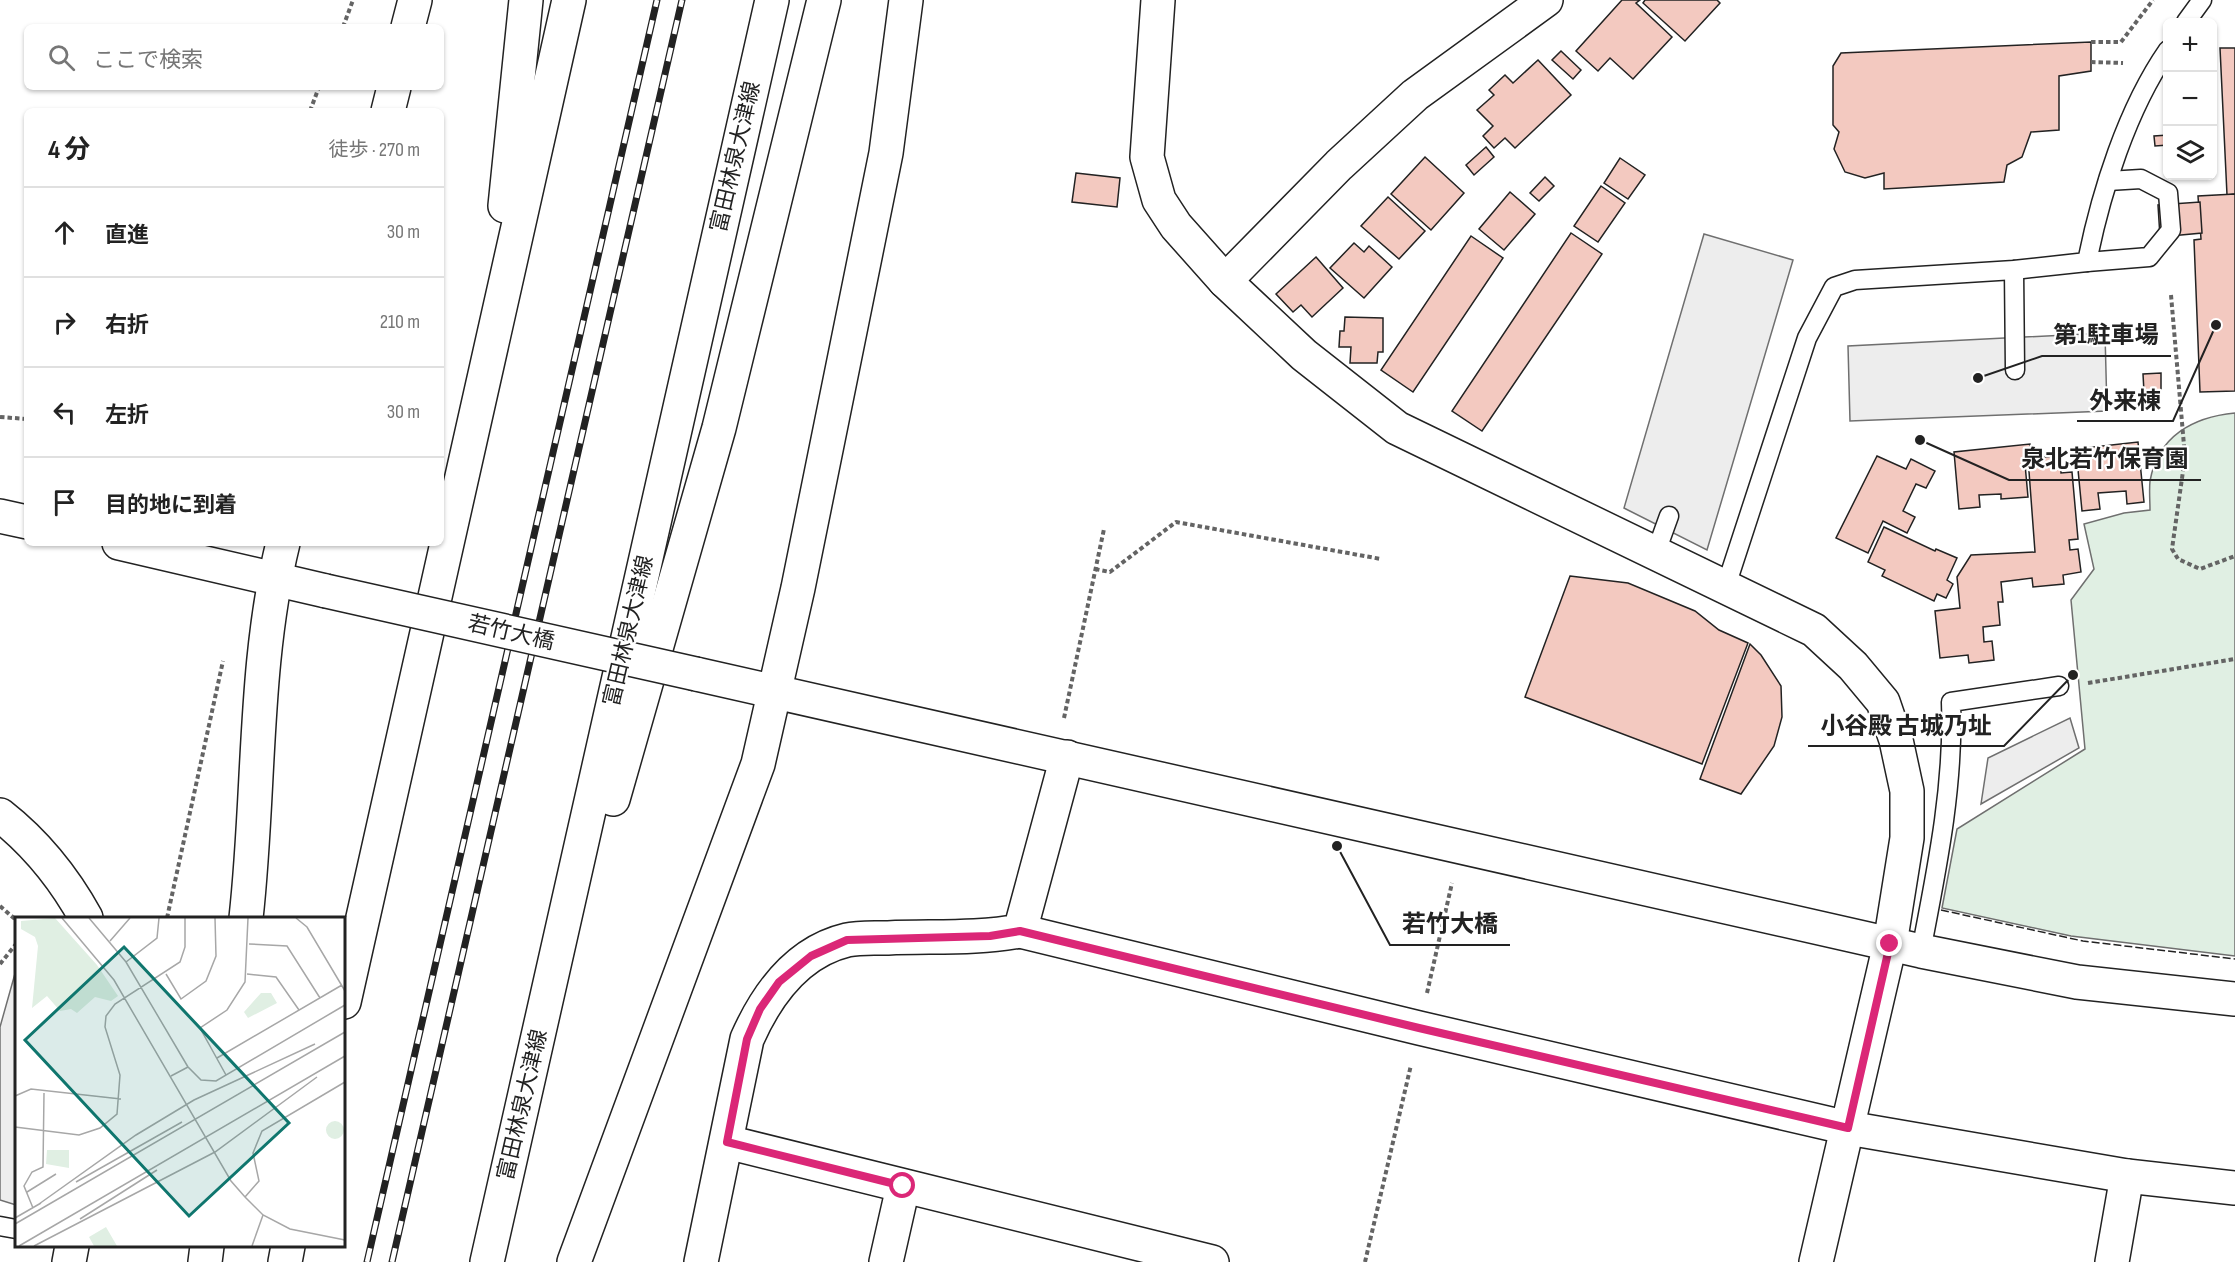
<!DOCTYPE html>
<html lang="ja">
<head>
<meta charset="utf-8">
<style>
	:root { --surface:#fff; --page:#f6f6f6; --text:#222; --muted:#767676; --line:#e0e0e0 }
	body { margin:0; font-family:"Sofia Sans Condensed","Noto Sans JP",sans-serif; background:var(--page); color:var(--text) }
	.controls { position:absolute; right:18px; top:18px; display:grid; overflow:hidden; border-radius:9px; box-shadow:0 2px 4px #0004 }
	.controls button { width:54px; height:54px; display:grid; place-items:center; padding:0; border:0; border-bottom:2px solid var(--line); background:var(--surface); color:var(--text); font:30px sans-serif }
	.stop { position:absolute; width:18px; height:18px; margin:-14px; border:4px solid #db2777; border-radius:50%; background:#fff }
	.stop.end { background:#db2777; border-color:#fff; box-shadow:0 2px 6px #0008 }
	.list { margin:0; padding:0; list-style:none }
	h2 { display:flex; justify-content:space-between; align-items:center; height:78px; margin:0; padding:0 24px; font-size:26px }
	h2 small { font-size:20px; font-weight:400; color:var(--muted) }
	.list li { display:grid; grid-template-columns:39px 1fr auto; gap:18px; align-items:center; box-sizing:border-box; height:90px; padding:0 24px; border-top:2px solid var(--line) }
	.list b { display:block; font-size:22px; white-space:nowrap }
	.list em { font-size:20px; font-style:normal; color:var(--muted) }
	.icon { flex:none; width:33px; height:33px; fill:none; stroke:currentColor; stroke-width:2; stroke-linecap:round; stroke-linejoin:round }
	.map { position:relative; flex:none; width:2235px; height:1262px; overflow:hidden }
	.search { position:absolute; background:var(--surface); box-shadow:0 2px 4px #0004; left:24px; top:24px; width:420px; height:66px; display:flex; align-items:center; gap:15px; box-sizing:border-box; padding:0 21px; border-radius:9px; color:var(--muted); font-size:22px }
	.panel { position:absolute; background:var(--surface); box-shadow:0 2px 4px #0004; left:24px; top:108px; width:420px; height:438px; border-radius:9px }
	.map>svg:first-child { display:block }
</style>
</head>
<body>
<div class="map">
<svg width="2235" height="1262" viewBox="0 0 2235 1262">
	<rect width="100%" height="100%" fill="#fff"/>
	<!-- green -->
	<path fill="#e0efe3" stroke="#6f6f6f" stroke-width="1.5" d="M2235,413V956L2071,936L1942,908L1957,829L2085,749L2071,600L2094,569L2084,524L2124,513L2150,510C2150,501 2149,490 2150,481C2158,436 2193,417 2235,413Z"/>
	<!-- parking -->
	<g fill="#ededed" stroke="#6f6f6f" stroke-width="1.5">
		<path d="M1704,234L1793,260L1707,550L1624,508Z"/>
		<path d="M2105,333L2107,411L1850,421L1848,346Z"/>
		<path d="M2070,718L2079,748L1981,804L1988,758Z"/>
		<path d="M16,970V1205L0,1200V1027Z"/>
	</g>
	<!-- building -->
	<g fill="#f3c9c0" stroke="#222" stroke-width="1.5">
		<path d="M1622,0H1640L1636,3L1672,37L1633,79L1610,58L1598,71L1576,51Z"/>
		<path d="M1645,0H1717L1720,3L1685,41L1643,3Z"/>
		<path d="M2091,42V71L2059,76V130L2031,132L2022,157L2007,165L2004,182L1884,189V173L1865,178L1845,172L1834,149L1839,132L1833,125V66L1841,53Z"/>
		<path d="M2220,48H2235V194L2227,195Z"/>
		<path d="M1561,51L1581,70L1573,79L1552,60Z"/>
		<path d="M1538,60L1571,95L1515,148L1505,138L1494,148L1483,136L1493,126L1477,110L1494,95L1489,90L1505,75L1513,83Z"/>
		<path d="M2168,135V145L2155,146L2154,136Z"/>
		<path d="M1486,147L1494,157L1474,175L1466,165Z"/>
		<path d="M1425,157L1464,193L1431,230L1391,194Z"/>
		<path d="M1620,158L1645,175L1628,199L1604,183Z"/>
		<path d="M1076,173L1120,178L1117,207L1072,202Z"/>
		<path d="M1545,177L1554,186L1539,201L1530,193Z"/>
		<path d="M1601,186L1625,203L1598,242L1574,226Z"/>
		<path d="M1510,192L1535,214L1504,250L1479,229Z"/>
		<path d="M2235,194V391L2200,392L2194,240L2201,239L2198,196Z"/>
		<path d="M1388,197L1425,231L1399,259L1361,226Z"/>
		<path d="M2200,202L2202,233L2160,237L2158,205Z"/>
		<path d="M1571,233L1602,254L1482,431L1452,411Z"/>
		<path d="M1471,236L1503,258L1413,392L1381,370Z"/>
		<path d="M1354,243L1364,252L1369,246L1392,267L1364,298L1330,268Z"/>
		<path d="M1316,257L1343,288L1312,317L1301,305L1293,312L1276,294Z"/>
		<path d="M1345,317L1383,318V352H1378L1377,363H1350L1351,347H1339L1340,331H1344Z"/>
		<path d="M2161,373V391L2144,392L2143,374Z"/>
		<path d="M2138,442L2144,502L2127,504L2126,491L2098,493L2100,509L2082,511L2076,449Z"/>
		<path d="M2030,444L2031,453H2024L2028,497L2001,499V494L1979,495L1980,507L1959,509L1954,452Z"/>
		<path d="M1877,456L1906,469L1911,459L1935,471L1926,488L1916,484L1903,511L1915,517L1907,533L1883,521L1868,553L1836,538Z"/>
		<path d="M2060,456L2061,473L2072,472L2078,539L2069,540L2070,550L2078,549L2081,572L2063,575L2064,584L2033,587L2032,578L2001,582L2003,602H1998L2000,625L1983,627L1984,642L1992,641L1994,660L1969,663L1968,655L1940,658L1935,611L1960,608L1957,577L1971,555L2035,552L2028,458Z"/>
		<path d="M1884,527L1935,551L1936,549L1957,558L1947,580L1953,584L1946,598L1937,594L1934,601L1882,576L1885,570L1868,562Z"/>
		<path d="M1570,576L1628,583L1695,611L1719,630L1748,643L1702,764L1525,697Z"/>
		<path d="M1750,644L1761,655L1781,686L1782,717L1774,746L1741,794L1700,779Z"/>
	</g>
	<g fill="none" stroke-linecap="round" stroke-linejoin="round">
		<!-- lane casing -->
		<g stroke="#222" stroke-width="21">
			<g id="lane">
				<path d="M2186,22L2202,0"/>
				<path d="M2087,262L2149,257L2171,230L2168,193L2141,179L2108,181"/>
				<path d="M2014,270L2015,370"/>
				<path d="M1656,552L1669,516"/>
				<path d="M1726,586L1807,338L1834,287L1855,280L2014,270L2087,262C2101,192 2127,109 2168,50"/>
				<path d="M1921,951C1937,868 1954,786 1951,702L2059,686"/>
				<path d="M0,1226L16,1229"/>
			</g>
		</g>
		<!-- street casing -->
		<g stroke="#222" stroke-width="36">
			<g id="street">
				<path d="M1225,281L1339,165L1415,95L1546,0"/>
				<path d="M1020,931L1419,1028L1848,1128L2127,1176L2235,1188"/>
				<path d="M727,1142L1212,1262"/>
				<path d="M886,1262L903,1187"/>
				<path d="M2112,1262L2127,1176"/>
			</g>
		</g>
		<!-- secondary casing -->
		<g stroke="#222" stroke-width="36">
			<g id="secondary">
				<path d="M1158,0L1147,157L1159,200L1176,226L1225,281L1304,355L1397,428L1814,630L1853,666L1883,702L1896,740L1907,791V838L1890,944L1816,1262"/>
				<path d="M0,516L27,522"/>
				<path d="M119,543L326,591"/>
				<path d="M696,674L1921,951L2077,982L2235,999"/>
				<path d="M0,815C37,844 64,878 86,918"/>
				<path d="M69,1262L72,1246"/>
				<path d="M701,1262L747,1039C766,996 797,952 847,940C859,937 875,938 888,938C932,936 976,939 1020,931L1067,757"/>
			</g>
		</g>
		<!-- primary casing -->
		<g stroke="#222" stroke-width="36">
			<g id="primary">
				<path d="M408,27L415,0"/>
				<path d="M388,111L394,87"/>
				<path d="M505,206L526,0"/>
				<path d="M613,799L719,428L824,0"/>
				<path d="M246,918C260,794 253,665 283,543"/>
				<path d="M344,1002L569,0"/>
				<path d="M205,1262L207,1246"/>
				<path d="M285,1262L288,1246"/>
				<path d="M487,1262L772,0"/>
				<path d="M574,1262L758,764L798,588L886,153L906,0"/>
			</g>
		</g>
		<!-- path -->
		<g stroke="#646464" stroke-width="4" stroke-dasharray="4.5 3" stroke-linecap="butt">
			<path d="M343,27L353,0"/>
			<path d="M2091,42H2121L2153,0"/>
			<path d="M2091,62L2123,63"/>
			<path d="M310,111L319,87"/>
			<path d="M2171,295L2185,457L2172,549L2178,559L2200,569L2235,556"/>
			<path d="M0,417L27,419"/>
			<path d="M1095,569L1110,572L1176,522L1381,559"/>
			<path d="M2088,683L2235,659"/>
			<path d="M1064,718L1104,529"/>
			<path d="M0,906L16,920"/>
			<path d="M167,918L223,661"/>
			<path d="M0,964L16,944"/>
			<path d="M1427,993L1452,883"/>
			<path d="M1365,1262L1411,1065"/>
		</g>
		<!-- lane -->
		<use href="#lane" stroke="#fff" stroke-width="18"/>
		<!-- street -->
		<use href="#street" stroke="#fff" stroke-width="33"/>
		<!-- secondary -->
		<use href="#secondary" stroke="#fff" stroke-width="33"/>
		<!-- primary -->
		<use href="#primary" stroke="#fff" stroke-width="33"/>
		<!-- rail casing -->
		<g stroke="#222" stroke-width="7">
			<g id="rail">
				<path d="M367,1262L657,0"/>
				<path d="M392,1262L682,0"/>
			</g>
		</g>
		<!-- rail -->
		<use href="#rail" stroke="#fff" stroke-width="4.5" stroke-dasharray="14" stroke-linecap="butt"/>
		<!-- secondary-bridge casing -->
		<g stroke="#222" stroke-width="36" stroke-linecap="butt">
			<path id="secondary-bridge" d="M326,591L696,674"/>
		</g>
		<!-- secondary-bridge -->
		<use href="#secondary-bridge" stroke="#fff" stroke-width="33"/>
		<!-- fence -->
		<path stroke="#222" stroke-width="1.5" stroke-dasharray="8 3" stroke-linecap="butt" d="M1941,910L2083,941L2235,959"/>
	</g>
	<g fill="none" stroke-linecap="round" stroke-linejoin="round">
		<!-- route -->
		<path stroke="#db2777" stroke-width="8" d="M903,1186L727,1142L747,1039L760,1009L779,982L811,956L847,940L990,936L1020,931L1419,1028L1848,1128L1890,944"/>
	</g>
	<g text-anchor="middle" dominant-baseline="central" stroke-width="4.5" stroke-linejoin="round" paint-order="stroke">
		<!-- street labels -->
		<g font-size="22" fill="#222" stroke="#fff">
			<text transform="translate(736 157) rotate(-77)">富田林泉大津線</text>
			<text transform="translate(629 631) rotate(-77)">富田林泉大津線</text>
			<text transform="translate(511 633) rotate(13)">若竹大橋</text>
			<text transform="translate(523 1105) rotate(-77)">富田林泉大津線</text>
		</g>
	</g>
	<!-- overview -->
	<g transform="translate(15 917)">
		<rect width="330" height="330" fill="#fff"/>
		<path d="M40,1L82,48L103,79L96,84L80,80L62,96L56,92L45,94L32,79L17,91L23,29L20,20L6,12V4ZM246,76H256L262,86L233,101L229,95ZM311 213a9 9 0 1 1 18 0a9 9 0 1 1-18 0ZM32,233H54V251L31,247ZM91,310L102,329H79L74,320Z" fill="#e0efe3"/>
		<path fill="none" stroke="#a7a7a7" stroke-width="1.5" d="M47,1L99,63L216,264L230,280L248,298L275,312L330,323M74,1L111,45L173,150M281,1L292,10L330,74M95,24L115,1M234,27L272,29L305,81M111,45L142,21L144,1M151,57L166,82L191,64L201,39L200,1M232,57L261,60L284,93M202,141L327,68M211,158L185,111L212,93L230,65L233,1M156,159L173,150L186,163L201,164L330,88M0,179L16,172L106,182M0,210L64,218L85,211L102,197L105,158L90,110L91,99L100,87L165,45L170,30V1M61,265L167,205M12,275L41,257M230,280L244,264L238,236L247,214L330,165M24,287L121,218L179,183L300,127M18,291L9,269L17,255L28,250L29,176M0,301L26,286M65,302L142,253M0,307L330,115M4,329L330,139M19,329L200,235L302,160M237,329L248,298"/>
		<path fill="#0f766e" fill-opacity="0.15" stroke="#0f766e" stroke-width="3" d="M109,30L274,206L174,299L10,123Z"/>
		<rect width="330" height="330" fill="none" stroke="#222" stroke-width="3"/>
	</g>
	<!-- callouts -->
	<path fill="none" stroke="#222" stroke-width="2" d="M1978 378L2042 356H2171M2216 325L2173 421H2077M1920 440L2009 480H2201M2073 675L2004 746H1808M1337 846L1390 945H1510"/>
	<g fill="#222" stroke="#fff" stroke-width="2">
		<circle cx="1978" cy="378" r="6"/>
		<circle cx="2216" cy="325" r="6"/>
		<circle cx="1920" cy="440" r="6"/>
		<circle cx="2073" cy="675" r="6"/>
		<circle cx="1337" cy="846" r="6"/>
	</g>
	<g font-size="24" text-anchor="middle" font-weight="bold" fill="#222" stroke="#fff" stroke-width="4.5" stroke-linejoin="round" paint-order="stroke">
		<text x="2106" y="343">第1駐車場</text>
		<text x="2125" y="409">外来棟</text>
		<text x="2105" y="467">泉北若竹保育園</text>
		<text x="1906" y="734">小谷殿 古城乃址</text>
		<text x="1450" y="932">若竹大橋</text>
	</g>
</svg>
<div class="controls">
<button>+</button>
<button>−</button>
<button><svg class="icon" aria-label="layers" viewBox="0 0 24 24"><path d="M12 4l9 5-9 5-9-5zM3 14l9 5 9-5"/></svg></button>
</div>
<div class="stop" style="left:903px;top:1186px"></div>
<div class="stop end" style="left:1890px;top:944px"></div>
<div class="search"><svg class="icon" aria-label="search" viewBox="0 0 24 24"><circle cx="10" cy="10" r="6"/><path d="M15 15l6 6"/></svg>ここで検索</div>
<section class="panel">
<h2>4 分<small>徒歩 · 270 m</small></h2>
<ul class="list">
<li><svg class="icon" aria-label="ahead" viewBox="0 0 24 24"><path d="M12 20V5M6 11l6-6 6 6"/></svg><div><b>直進</b></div><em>30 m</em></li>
<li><svg class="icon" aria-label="right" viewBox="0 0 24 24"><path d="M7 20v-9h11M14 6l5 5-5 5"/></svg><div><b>右折</b></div><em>210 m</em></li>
<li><svg class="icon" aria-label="left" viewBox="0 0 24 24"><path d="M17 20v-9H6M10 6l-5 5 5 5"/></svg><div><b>左折</b></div><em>30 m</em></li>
<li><svg class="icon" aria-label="arrive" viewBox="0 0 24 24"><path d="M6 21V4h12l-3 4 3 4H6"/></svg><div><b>目的地に到着</b></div></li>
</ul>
</section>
</div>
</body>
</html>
